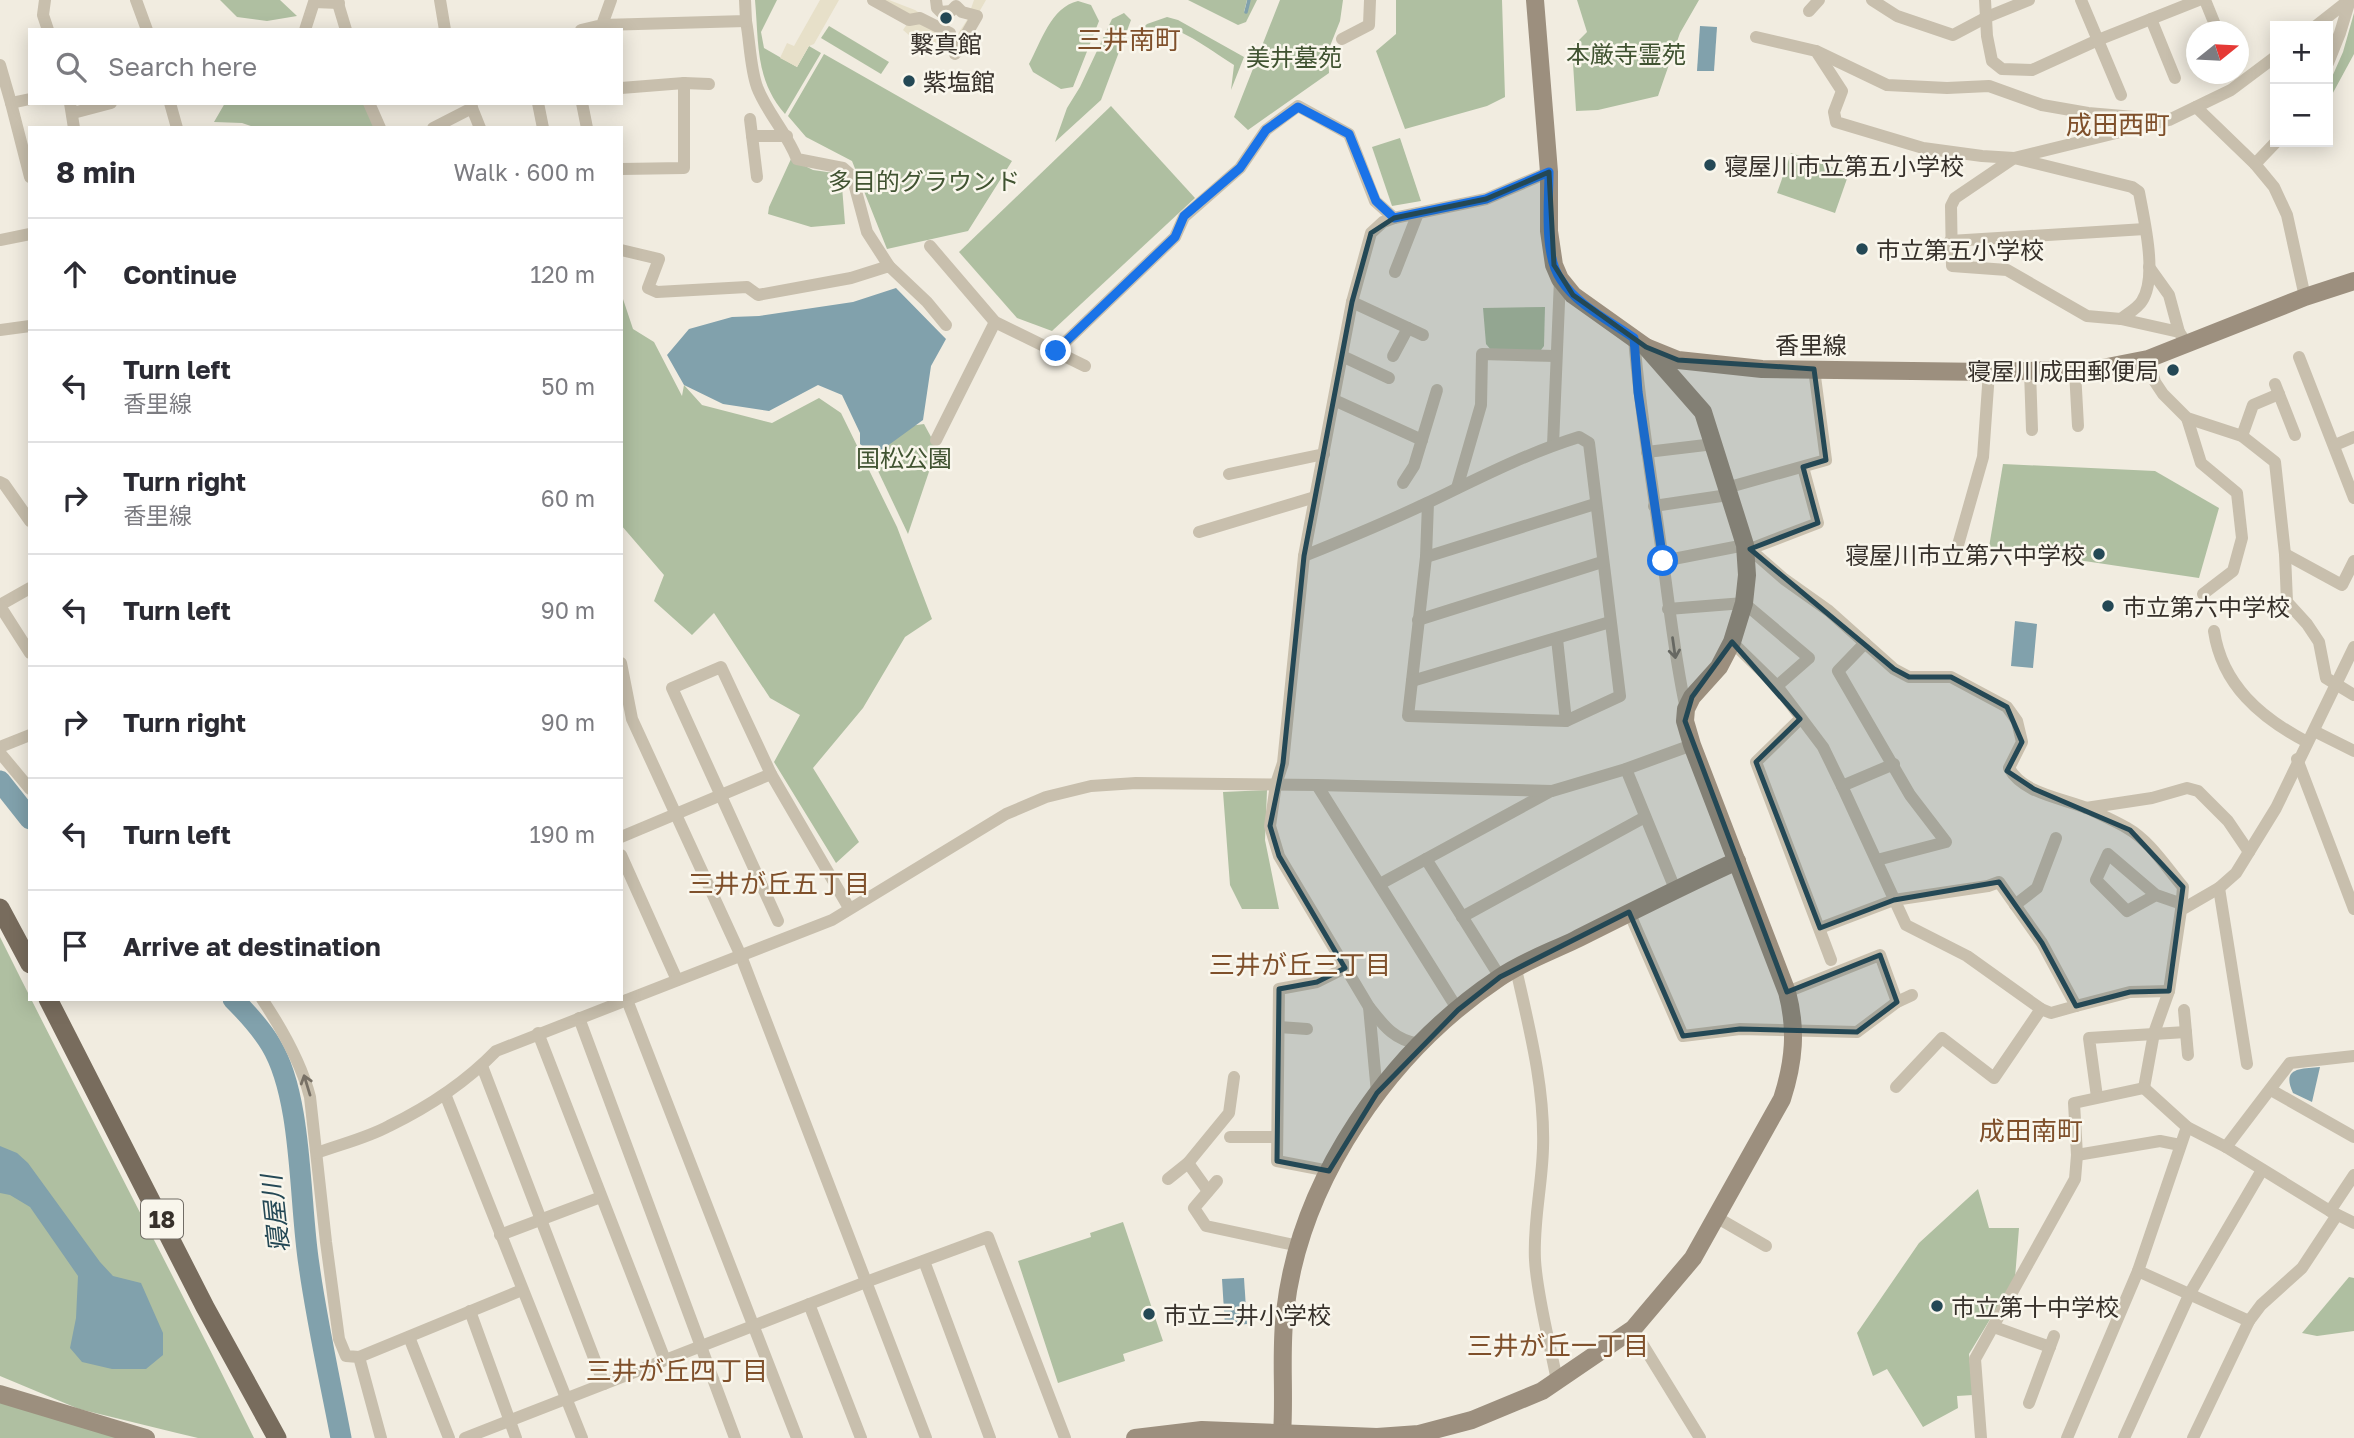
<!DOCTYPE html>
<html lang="en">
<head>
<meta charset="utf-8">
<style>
	:root { --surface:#fff; --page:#f2f2f3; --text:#2b2b33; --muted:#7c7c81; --line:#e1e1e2 }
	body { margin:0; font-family:"Golos Text","Noto Sans JP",sans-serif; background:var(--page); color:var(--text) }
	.controls { position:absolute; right:21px; top:21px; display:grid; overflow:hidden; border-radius:0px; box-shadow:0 4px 18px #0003 }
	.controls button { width:63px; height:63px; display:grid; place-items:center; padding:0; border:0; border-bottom:2px solid var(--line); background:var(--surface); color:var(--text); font:35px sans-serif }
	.compass { position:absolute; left:2186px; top:21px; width:63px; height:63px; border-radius:50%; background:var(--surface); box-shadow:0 4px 18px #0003; rotate:72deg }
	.stop { position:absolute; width:21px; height:21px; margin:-16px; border:5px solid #1a73e8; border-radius:50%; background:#fff }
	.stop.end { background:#1a73e8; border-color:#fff; box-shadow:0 2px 7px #0008 }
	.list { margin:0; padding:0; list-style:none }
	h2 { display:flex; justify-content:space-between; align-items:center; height:91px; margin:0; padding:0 28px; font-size:30px }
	h2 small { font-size:23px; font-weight:400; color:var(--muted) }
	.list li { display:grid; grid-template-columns:46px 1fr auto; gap:21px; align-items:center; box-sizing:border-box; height:112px; padding:0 28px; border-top:2px solid var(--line) }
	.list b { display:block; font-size:26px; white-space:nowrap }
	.list p { margin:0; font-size:23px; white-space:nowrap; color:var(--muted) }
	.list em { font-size:23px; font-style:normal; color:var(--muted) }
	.icon { flex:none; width:38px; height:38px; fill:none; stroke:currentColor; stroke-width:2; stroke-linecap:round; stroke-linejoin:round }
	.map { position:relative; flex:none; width:2354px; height:1438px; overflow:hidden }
	.search { position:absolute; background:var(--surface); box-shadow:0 4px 18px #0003; left:28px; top:28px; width:595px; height:77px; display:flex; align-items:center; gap:18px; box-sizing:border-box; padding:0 24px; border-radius:0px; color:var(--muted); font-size:26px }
	.panel { position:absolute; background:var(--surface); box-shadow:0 4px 18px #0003; left:28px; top:126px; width:595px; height:875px; border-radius:0px }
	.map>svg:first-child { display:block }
</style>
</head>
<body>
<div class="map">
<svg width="2354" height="1438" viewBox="0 0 2354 1438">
	<rect width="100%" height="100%" fill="#f1ece0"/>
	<!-- green -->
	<g fill="#afbfa1">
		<path d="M220,0H280L297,16L267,21L237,17Z"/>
		<path d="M755,0H777L761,32L764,48L797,67L809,46L821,53L785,114C755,79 759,44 755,0Z"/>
		<path d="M1188,0H1247L1244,12L1247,10L1250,0H1257L1246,22L1238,25Z"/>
		<path d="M1280,0H1343L1340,21L1328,51L1329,73L1248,130L1234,117Z"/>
		<path d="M1396,0H1502L1505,97L1487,106L1405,129L1376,51L1396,34Z"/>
		<path d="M1577,0H1699L1680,33L1658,96L1598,110L1576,111L1572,47L1587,32Z"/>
		<path d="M1078,1L1091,5L1099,21L1073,87L1061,89L1033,72L1029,64C1041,42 1051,7 1078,1Z"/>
		<path d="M1124,13L1131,20L1101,100L1055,142L1067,108L1080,87L1112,19Z"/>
		<path d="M2354,13V54L2328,102V86L2343,52Z"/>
		<path d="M1167,17L1178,20L1244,57L1231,90L1234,65C1216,54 1176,23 1156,26L1155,28L1164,40L1163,45L1141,34L1140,31L1147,24Z"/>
		<path d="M829,26L889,62L881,74L821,38Z"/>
		<path d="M824,54L1012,161L968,231L887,249L852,161L806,137L788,116Z"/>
		<path d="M225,103H369L377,124L370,128H257L242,123L214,122Z"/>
		<path d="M1111,106L1195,198L1052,331L1017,318L959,252Z"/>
		<path d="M1400,138L1421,201L1392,206L1372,147Z"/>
		<path d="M1791,153L1849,173L1835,213L1777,193Z"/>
		<path d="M791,159L813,170L841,174L845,224L811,227L768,214L769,207Z"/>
		<path d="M621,293L633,329L654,342L682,396L684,385L702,405L772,423L819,398L841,413L897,527L932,619L905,637L863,708L813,768L859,842L836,863L774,762L800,715L770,698L714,613L692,635L654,601L664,575L621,525Z"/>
		<path d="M1545,307L1544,346L1541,350H1491L1486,344L1483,308Z"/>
		<path d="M924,424L937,448L908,534L860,433Z"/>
		<path d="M2003,464L2155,471L2219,508L2199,578L1989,547Z"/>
		<path d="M1267,790L1265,840L1279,909H1242L1230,885L1223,792Z"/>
		<path d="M0,937C83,1104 171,1270 254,1438H198L177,1433L79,1409L0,1376Z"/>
		<path d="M1978,1189L1989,1228H2019L2015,1278L1969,1354L1973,1395L1957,1396L1958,1408L1923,1427L1887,1369L1873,1376L1857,1333L1919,1243Z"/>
		<path d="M1123,1222L1163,1341L1123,1354L1125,1361L1058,1383L1018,1261L1091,1237L1090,1233Z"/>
		<path d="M2349,1277L2354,1278V1331L2317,1336L2302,1333Z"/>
		<path d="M0,1400L117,1438H0Z"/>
	</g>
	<!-- plaza -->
	<g fill="#e7e0c9">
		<path d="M820,0H839L814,44L809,46L797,67L780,58L787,43L794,46Z"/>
		<path d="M873,0H889L915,10L950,33L954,40L967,20L974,0H986L955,54L918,33L909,35L903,30L909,21Z"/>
	</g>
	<!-- water -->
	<g fill="#81a1ac">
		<path d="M1700,26L1717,27L1714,71H1697Z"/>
		<path d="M896,288L946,339L931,366L923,420L879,452L868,451L860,444V433L842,395L818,385L769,411L723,404L684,385L667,355L689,329L732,317L759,316L853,302Z"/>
		<path d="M2015,621L2037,624L2033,668L2011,666Z"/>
		<path d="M2320,1067L2312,1102L2293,1093C2281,1067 2301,1069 2320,1067Z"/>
		<path d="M0,1146L17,1153L28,1163L100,1262L113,1276L141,1283L163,1333V1355L146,1369H112L82,1362L70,1348L76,1318L78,1276L30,1207L10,1195L0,1193Z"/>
		<path d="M1244,1278L1247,1324L1225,1326L1222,1279Z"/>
	</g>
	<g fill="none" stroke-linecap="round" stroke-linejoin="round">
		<!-- stream -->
		<path stroke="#81a1ac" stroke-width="3.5" d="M1246,12L1249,0"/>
		<!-- river -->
		<g stroke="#81a1ac" stroke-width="21">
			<path d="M0,781L30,819"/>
			<path d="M233,999C247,1013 261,1028 271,1045C303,1098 299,1202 309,1265C317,1323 330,1380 341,1438"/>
		</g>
		<!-- street -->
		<g stroke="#c8bfad" stroke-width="12">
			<path d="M45,0L43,15L48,30"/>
			<path d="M136,0L147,30"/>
			<path d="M337,0L346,30"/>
			<path d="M440,0L445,30"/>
			<path d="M873,0L909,20L920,18L950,33L955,54L977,16L962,12L956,6L951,11L941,12L937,8L936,0"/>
			<path d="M1872,0L1897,16L1953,35L1987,17L2029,0"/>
			<path d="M1985,0L1987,36L1992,61L2002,69L2032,70L2098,40L2199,0"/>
			<path d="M2081,0L2121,95"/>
			<path d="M2205,0L2218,32"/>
			<path d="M1809,11L1819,0"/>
			<path d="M2151,19L2175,78"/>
			<path d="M746,21C750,42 750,67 757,87C767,113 787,133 797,159L843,168L852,176L867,232L889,266"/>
			<path d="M2316,26L2349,0"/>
			<path d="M305,30L314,2L339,3"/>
			<path d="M581,30L602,25L611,0"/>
			<path d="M600,30L602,25L746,21L745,0"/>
			<path d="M1756,37L1816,51L1842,91L1834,112L1836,122L1923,148L1982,156L2014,158L2132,187L2139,192C2144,220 2158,276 2142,301C2138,308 2127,314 2121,319"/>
			<path d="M1342,39L1369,25L1370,0"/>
			<path d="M1816,51L1887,85L1947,88L1989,86L2042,105L2088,113L2157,119"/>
			<path d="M2328,63L2340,33L2350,0"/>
			<path d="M0,65L11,103"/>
			<path d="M621,88L684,83L709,84"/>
			<path d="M30,99L11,103L30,177"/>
			<path d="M70,103L74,128"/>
			<path d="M170,103L177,128"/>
			<path d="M369,103L380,128"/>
			<path d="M538,103L543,128"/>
			<path d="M582,103L587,128"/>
			<path d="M2196,107L2255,164"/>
			<path d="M472,108L480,128"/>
			<path d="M73,113L111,103"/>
			<path d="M750,119L757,177"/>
			<path d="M433,128L472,108L471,103"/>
			<path d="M752,136H787"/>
			<path d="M2276,142L2255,164L2274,187L2287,215L2305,297"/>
			<path d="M621,169L684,168V83"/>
			<path d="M0,240L30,234"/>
			<path d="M1950,241L2145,229"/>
			<path d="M930,246L995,322L1085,366"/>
			<path d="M621,250L659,259L648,288L657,292L747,287L758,295L851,278L889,266L927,302L946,325"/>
			<path d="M2149,267L2169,295L2179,332"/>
			<path d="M1395,272L1418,213"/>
			<path d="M1352,302L1423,335"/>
			<path d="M0,330L30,326"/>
			<path d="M1634,338C1640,413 1653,487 1663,561C1670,611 1675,660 1686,709"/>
			<path d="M2187,344L2179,332L2121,319L2087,316L2007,270L1952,266L1951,206L1955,198L2014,158L2169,120L2231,90L2275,57"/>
			<path d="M1056,351L1175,237L1184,217L1240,168L1266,130L1298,106L1349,134L1375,201L1394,218"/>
			<path d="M1342,356L1389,378"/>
			<path d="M1393,356L1408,328"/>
			<path d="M2299,357L2354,498"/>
			<path d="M2148,359L2155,382L2163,394L2187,418L2242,436L2275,462L2285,554L2287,602L2307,624L2319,642L2326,678L2354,695"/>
			<path d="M2030,371L2032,430"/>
			<path d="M2075,371L2078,426"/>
			<path d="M2275,384L2295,435"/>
			<path d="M1334,400L1422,440"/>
			<path d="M2187,418L2201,463L2237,493L2242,538L2233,571L2203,594"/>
			<path d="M2242,436L2253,405L2279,394"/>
			<path d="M936,440L995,322"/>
			<path d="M1553,445L1560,279"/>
			<path d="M2335,445L2354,437"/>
			<path d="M1647,452L1714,444"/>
			<path d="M1229,474L1324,454"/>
			<path d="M0,482L4,484L30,521"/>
			<path d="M1403,483L1414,466L1437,390"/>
			<path d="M1457,488L1481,405L1482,354L1556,356"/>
			<path d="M1726,488L1826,460L1814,369"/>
			<path d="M1654,506L1728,495"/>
			<path d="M1199,532L1315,497"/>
			<path d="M1958,545L1983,457L1989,372"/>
			<path d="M1750,549L1818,523L1803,467"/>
			<path d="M2285,554L2342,585L2354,561"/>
			<path d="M1304,556C1346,539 1387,522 1427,503C1477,479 1527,453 1579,437L1589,443L1620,696L1566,721L1408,716L1426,557L1428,503"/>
			<path d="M1426,557L1595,504"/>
			<path d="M1663,561L1745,545L1784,579L1829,611L1894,669L1909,677H1951L2007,707L2017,721L2022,742L2009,768C2023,794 2063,798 2089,809C2101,815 2115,821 2127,828C2150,841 2166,867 2183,887L2181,910"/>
			<path d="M0,605L30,588"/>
			<path d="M0,606L30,653"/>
			<path d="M1668,609L1744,603L1809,658L1777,686"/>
			<path d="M1418,620L1602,562"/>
			<path d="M2214,631C2222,685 2261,718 2307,742"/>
			<path d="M1557,639L1566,721"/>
			<path d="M1732,642L1777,686L1823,747L1842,786"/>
			<path d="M1865,643L1838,671L1910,795L1946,842L1877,860"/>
			<path d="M621,663L632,719L741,956L926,1438"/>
			<path d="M1412,681L1610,622"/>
			<path d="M1800,719L1756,762L1831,960"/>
			<path d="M2314,731L2354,751"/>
			<path d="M0,747L30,735"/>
			<path d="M0,753L30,789"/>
			<path d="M2297,759L2354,909"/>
			<path d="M1894,764L1842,786L1906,925L1967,956L2041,1009"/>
			<path d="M1626,769L1675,889"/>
			<path d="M1317,785L1458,1010"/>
			<path d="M2086,808L2152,798L2187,788L2198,791L2228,821L2249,852"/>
			<path d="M621,837L771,774"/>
			<path d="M621,855L677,980"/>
			<path d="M1426,859L1500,977"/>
			<path d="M1380,884L1551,791"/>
			<path d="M2219,888L2247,1064"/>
			<path d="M2156,895L2108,854L2096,880L2127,911L2156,895L2182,904"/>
			<path d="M2015,905L2037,888L2056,838"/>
			<path d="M1629,912L1683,1036L1740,1029L1857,1032L1897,1002L1912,995"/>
			<path d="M1462,917L1645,817"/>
			<path d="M778,921L672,688L721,667L771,774L849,908"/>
			<path d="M1820,928L1894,900L1988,886L1999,882L2042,943L2076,1006L2051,1013L2041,1009L1994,1078L1942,1038L1896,1087"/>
			<path d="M1516,969C1529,1027 1545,1088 1543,1148C1542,1186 1533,1222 1535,1260C1537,1296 1550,1344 1557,1381"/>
			<path d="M1787,992L1880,955L1897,1002"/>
			<path d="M262,999C282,1029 301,1062 310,1097L326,1242L339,1339L346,1356L359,1357L381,1438"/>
			<path d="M627,1000L797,1438"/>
			<path d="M2076,1006L2130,992L2169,991"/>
			<path d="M1369,1007C1384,1026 1394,1040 1419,1044"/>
			<path d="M2184,1010L2188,1055"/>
			<path d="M579,1018L735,1438"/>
			<path d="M1279,1027L1307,1029"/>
			<path d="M538,1033L665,1360"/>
			<path d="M482,1066L604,1384"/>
			<path d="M2144,1088L2154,1033L2169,991L2181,910L2219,888L2236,873L2276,808L2354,647"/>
			<path d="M2144,1088L2187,1127L2226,1147L2330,1211L2354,1223"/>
			<path d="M2271,1090L2354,1137"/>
			<path d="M1377,1093L1369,1007L1279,856L1270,826L1276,784L1283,763L1304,556L1352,302L1371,233L1383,222L1394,218L1486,199L1549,172"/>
			<path d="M445,1094L582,1438"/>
			<path d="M2097,1097L2089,1038L2186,1032"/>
			<path d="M1230,1137H1277"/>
			<path d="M2226,1147L2290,1063L2354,1056"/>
			<path d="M317,1153C341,1144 367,1138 389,1126C428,1107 466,1082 496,1051L832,920L1006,814L1046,797L1091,786L1136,783L1317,785L1552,791L1626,769L1692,745"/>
			<path d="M2077,1155L2160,1141L2180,1145"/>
			<path d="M1188,1163L1208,1191"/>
			<path d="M1329,1171L1277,1161L1279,989L1317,982L1345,968"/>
			<path d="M1168,1179L1188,1163L1229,1113L1234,1077"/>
			<path d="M1217,1181L1194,1208L1206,1226L1299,1246"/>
			<path d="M2330,1211L2354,1175"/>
			<path d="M1716,1217L1766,1246"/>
			<path d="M500,1235L601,1197"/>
			<path d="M924,1261L990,1438"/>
			<path d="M2138,1271L2249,1321"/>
			<path d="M809,1304L861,1438"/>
			<path d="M470,1311L516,1438"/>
			<path d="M1994,1327L2050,1347"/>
			<path d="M1633,1329L1700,1438"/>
			<path d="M409,1337L449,1438"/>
			<path d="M359,1357L522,1290"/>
			<path d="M2029,1403L2054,1336"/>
			<path d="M465,1438L866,1282L988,1237L1065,1438"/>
			<path d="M1981,1438L1975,1359L2075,1179L2077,1155L2074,1103L2144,1088"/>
			<path d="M2067,1438L2138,1271L2187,1127"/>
			<path d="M2124,1438L2190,1293L2262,1170"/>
			<path d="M2193,1438L2249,1321L2261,1305L2302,1268L2337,1215"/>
		</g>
		<!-- secondary -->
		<g stroke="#9c8f7e" stroke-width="18">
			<path d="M1535,0L1549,172V231L1554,265L1560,279L1573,295L1646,347L1678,360L1762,369L1989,372L2097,369L2148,359L2305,297L2354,281"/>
			<path d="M0,1394L146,1438"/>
			<path d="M1282,1434C1285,1393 1280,1353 1285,1312C1300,1179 1390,1051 1499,978C1522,962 1550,952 1575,940C1629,913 1682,886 1737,861"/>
			<path d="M1135,1438L1202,1430L1377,1437L1419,1434L1472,1420L1542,1391L1633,1329L1693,1258L1782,1099C1794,1062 1797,1029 1787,992L1692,745L1685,721L1686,709L1692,697L1719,667L1732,642L1744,603L1747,575L1745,545L1703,412L1646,347"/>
		</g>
		<!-- primary -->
		<g stroke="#786c5d" stroke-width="19">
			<path d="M0,908L30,964"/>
			<path d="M48,999L205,1307L277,1438"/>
		</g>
	</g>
	<!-- one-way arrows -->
	<defs><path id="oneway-shaft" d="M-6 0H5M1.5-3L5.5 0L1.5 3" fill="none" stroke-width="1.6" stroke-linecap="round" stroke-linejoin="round" transform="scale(1.75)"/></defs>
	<g stroke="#787166">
		<use href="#oneway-shaft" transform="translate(1674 648) rotate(82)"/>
		<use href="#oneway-shaft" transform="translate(307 1085) rotate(-107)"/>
	</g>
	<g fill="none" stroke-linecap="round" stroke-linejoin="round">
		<!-- route -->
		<path stroke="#1a73e8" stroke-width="9" d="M1056,351L1175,237L1184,216L1240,168L1266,130L1298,107L1349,134L1376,201L1394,218L1486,199L1549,172C1549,202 1543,255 1561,280C1577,305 1610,321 1634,338L1638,392L1663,561"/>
	</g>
	<!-- marked area -->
	<path fill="#244855" fill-opacity="0.2" stroke="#244855" stroke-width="5" stroke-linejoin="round" d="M1549,172L1554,265L1573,295L1646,347L1678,360L1814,369L1826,460L1803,467L1818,523L1750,549L1894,669L1909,677H1951L2007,707L2022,742L2007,771L2034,789L2130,830L2183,887L2169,991L2130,992L2076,1006L2042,943L1999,882L1894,900L1820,928L1756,762L1800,719L1732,642L1692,697L1685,721L1787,992L1880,955L1897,1002L1857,1032L1740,1029L1683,1036L1629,912L1500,977L1458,1010L1377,1093L1329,1171L1277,1161L1279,989L1317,982L1345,968L1279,856L1270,826L1283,763L1304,556L1352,302L1371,233L1394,218L1486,199Z"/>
	<!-- markers -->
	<g fill="#244855" stroke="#f9f6ec" stroke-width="2.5">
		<circle cx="946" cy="18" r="7"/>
		<circle cx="909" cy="81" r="7"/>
		<circle cx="1710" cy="165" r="7"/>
		<circle cx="1862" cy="249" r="7"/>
		<circle cx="2173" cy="370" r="7"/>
		<circle cx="2099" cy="554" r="7"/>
		<circle cx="2108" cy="606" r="7"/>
		<circle cx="1937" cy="1306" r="7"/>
		<circle cx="1149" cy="1314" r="7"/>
	</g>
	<g text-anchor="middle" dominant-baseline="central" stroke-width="5" stroke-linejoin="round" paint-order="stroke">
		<!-- shield labels -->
		<rect fill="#f9f6ec" stroke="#716c65" stroke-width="2" x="141" y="1199.5" width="42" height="39" rx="5"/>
		<g font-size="23" font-weight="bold" fill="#37312b">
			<text x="162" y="1219">18</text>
		</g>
		<!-- poi labels -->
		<g font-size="24" fill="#37312b" stroke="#f9f6ec" text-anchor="start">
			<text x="946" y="43" text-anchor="middle">繋真館</text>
			<text x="923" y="81">紫塩館</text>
			<text x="1724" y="165">寝屋川市立第五小学校</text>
			<text x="1876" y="249">市立第五小学校</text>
			<text x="2159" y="370" text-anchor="end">寝屋川成田郵便局</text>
			<text x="2085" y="554" text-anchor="end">寝屋川市立第六中学校</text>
			<text x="2122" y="606">市立第六中学校</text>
			<text x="1951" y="1306">市立第十中学校</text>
			<text x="1163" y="1314">市立三井小学校</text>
		</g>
		<!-- park labels -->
		<g font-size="24" fill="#405331" stroke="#f9f6ec">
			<text x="1626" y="53">本厳寺霊苑</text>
			<text x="1294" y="56">美井墓苑</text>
			<text x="924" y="180">多目的グラウンド</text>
			<text x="904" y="457">国松公園</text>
		</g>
		<!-- street labels -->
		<g font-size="24" fill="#37312b" stroke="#f9f6ec">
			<text x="1811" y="344">香里線</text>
		</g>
		<!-- neighbourhood labels -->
		<g font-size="26" fill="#7f502b" stroke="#f9f6ec">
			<text x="1129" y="39">三井南町</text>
			<text x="2118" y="124">成田西町</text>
			<text x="779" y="883">三井が丘五丁目</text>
			<text x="1300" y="964">三井が丘三丁目</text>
			<text x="2031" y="1130">成田南町</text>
			<text x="1558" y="1345">三井が丘一丁目</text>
			<text x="677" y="1370">三井が丘四丁目</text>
		</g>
		<!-- water labels -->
		<g font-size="26" font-style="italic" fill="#244855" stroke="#f9f6ec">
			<text transform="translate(275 1214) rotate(-96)">寝屋川</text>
		</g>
	</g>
</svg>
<div class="controls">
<button>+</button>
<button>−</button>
</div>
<svg class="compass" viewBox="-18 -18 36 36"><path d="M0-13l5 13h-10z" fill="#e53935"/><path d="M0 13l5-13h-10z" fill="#7c7c81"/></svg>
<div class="stop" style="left:1663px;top:561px"></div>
<div class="stop end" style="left:1056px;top:351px"></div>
<div class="search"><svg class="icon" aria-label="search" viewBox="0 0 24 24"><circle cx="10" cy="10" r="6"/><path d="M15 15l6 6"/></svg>Search here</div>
<section class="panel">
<h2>8 min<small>Walk · 600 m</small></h2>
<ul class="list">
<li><svg class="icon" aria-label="ahead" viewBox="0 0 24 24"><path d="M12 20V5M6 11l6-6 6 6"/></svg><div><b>Continue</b></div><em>120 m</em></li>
<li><svg class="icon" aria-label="left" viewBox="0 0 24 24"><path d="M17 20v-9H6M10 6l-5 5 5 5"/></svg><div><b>Turn left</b><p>香里線</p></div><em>50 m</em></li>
<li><svg class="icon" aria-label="right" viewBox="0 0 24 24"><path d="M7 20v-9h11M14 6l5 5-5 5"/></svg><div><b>Turn right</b><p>香里線</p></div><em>60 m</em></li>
<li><svg class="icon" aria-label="left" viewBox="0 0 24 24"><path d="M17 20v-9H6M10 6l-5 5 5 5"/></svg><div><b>Turn left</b></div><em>90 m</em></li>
<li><svg class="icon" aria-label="right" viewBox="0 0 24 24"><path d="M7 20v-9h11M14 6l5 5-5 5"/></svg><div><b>Turn right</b></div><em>90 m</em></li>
<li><svg class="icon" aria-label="left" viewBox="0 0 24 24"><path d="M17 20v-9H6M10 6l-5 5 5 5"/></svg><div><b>Turn left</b></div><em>190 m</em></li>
<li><svg class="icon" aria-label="arrive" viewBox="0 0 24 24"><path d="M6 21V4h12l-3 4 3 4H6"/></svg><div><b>Arrive at destination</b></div></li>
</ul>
</section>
</div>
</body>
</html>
